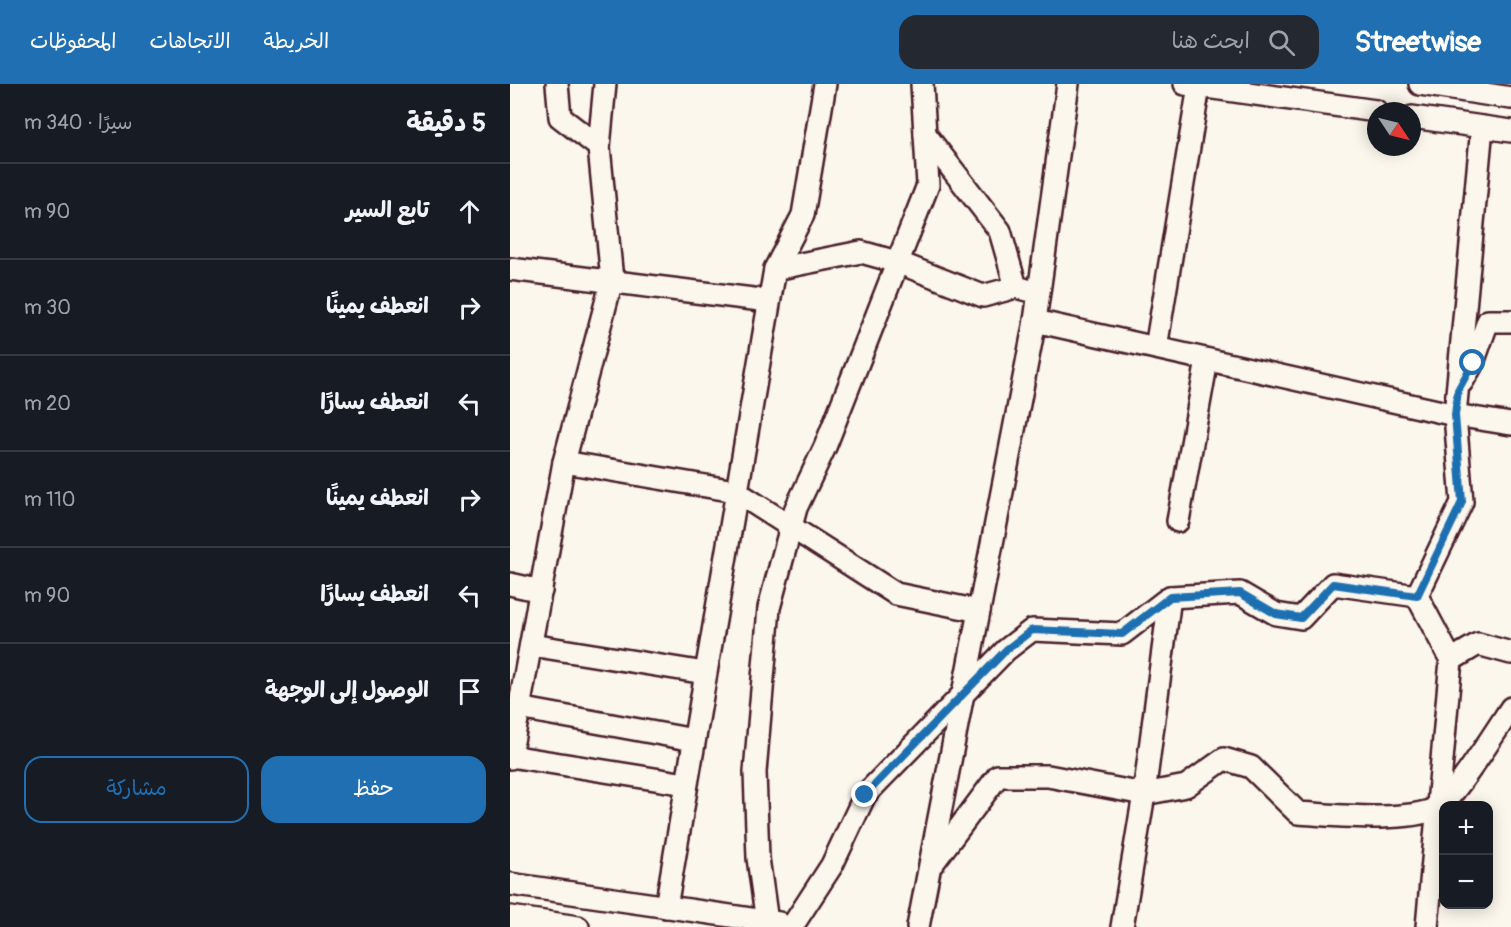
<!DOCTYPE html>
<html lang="ar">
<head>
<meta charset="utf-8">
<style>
	:root { --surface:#171b24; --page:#242831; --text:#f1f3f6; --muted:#9ea1a6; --line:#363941; --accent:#1f6fb2 }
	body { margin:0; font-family:Pangolin,"Playpen Sans Arabic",sans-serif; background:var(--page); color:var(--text); direction:rtl }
	.controls { position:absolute; right:18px; bottom:18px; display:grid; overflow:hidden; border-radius:12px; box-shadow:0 3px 15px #0003 }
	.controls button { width:54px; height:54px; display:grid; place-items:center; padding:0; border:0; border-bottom:2px solid var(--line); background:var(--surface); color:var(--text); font:30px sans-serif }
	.compass { position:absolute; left:857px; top:18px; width:54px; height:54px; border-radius:50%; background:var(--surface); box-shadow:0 3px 15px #0003; rotate:125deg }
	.stop { position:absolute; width:18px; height:18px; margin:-14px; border:4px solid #1f6fb2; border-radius:50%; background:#fff }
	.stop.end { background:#1f6fb2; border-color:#fff; box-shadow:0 2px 6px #0008 }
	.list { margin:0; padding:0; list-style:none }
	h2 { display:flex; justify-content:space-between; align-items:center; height:78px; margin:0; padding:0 24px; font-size:26px }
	h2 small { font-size:20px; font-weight:400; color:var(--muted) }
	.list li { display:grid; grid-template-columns:39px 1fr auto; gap:18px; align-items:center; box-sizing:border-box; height:96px; padding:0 24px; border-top:2px solid var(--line) }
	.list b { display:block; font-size:22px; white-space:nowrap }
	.list em { font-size:20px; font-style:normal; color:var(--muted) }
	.actions { display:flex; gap:12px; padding:18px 24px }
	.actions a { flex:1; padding:14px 0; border:2px solid var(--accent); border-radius:18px; text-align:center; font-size:21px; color:var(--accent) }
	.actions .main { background:var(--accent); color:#fff }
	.icon { flex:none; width:33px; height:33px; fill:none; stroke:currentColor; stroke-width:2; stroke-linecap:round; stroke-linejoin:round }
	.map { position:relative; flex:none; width:1001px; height:843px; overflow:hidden; direction:ltr }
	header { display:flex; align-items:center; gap:36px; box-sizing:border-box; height:84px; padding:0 30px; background:var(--accent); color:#fff }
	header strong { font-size:28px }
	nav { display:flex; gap:33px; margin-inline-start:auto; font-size:21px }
	.search { width:420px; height:54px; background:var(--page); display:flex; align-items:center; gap:15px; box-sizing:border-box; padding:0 21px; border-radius:18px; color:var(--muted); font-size:22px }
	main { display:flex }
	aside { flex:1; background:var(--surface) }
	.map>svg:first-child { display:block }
</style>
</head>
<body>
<header>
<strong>Streetwise</strong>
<div class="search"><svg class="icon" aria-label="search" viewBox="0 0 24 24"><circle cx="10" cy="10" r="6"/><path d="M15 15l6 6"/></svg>ابحث هنا</div>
<nav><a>الخريطة</a><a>الاتجاهات</a><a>المحفوظات</a></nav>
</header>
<main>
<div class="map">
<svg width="1001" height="843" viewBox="0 0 1001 843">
	<rect width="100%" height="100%" fill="#fbf7ec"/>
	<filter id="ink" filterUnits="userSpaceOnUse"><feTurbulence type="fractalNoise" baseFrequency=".0167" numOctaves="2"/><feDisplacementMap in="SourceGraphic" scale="12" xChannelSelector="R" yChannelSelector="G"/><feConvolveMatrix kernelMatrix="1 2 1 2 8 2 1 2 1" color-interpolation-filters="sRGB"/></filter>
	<g filter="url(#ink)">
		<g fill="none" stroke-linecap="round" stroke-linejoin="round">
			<!-- minor casing -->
			<g stroke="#4a1f2b" stroke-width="26">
				<g id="minor">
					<path d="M47,0L50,33L89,63"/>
					<path d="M675,0L866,27"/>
					<path d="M910,0L1001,14"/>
					<path d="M902,33L1001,47"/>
					<path d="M415,50L490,147L506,203L517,206"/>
					<path d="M0,185L259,217"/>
					<path d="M265,185L351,168L387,178L473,212L506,203"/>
					<path d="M525,237L945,331L1001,340"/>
					<path d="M646,264L689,2"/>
					<path d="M952,298L963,279L978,237H1001"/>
					<path d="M54,378L225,407L386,510L469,527"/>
					<path d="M668,437L697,276"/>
					<path d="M0,500L31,507"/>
					<path d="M21,561L195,589"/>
					<path d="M941,576L968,560L1001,569"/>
					<path d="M9,624L184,656"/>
					<path d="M0,672L176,700"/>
					<path d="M0,674L54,378L102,196L89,63L95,0"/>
					<path d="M423,779L488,692H538L634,710L676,702L714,675L741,683L788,729C824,731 895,739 927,724C942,717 989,642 1001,624"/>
					<path d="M0,800L269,839"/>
					<path d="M156,823L265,185L293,131L315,0"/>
					<path d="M0,833L68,843"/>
					<path d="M257,838L248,774L245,688L259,524L286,424L315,363L418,101L412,0"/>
					<path d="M283,841L322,781L355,711L496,566L522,546L612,550L660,513L730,509L766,530L791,534L823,500L907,512"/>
					<path d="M408,843L525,237L558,0"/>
					<path d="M612,843L634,710L660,513"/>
					<path d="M917,843L941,576L907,512L952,418L945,331L972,43"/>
				</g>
			</g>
			<!-- minor -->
			<use href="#minor" stroke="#fbf7ec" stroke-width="21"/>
		</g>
	</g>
	<g fill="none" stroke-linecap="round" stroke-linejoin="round" filter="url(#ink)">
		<!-- route -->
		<path stroke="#1f6fb2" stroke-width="8" d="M355,711L496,566L522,546L612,550L660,513L730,509L766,530L791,534L823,500L907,512L952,418L945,331L948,306L963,279"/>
	</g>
</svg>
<div class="controls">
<button>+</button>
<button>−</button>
</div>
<svg class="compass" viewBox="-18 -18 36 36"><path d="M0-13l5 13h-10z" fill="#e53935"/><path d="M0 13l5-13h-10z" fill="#9ea1a6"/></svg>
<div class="stop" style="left:963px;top:279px"></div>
<div class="stop end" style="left:355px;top:711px"></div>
</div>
<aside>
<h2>5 دقيقة<small>سيرًا · 340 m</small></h2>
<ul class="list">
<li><svg class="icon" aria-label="ahead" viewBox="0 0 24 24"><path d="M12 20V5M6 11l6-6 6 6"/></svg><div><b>تابع السير</b></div><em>90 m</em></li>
<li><svg class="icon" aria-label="right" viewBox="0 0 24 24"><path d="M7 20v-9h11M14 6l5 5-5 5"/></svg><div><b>انعطف يمينًا</b></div><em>30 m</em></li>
<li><svg class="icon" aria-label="left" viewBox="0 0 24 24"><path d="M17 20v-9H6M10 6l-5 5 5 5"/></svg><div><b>انعطف يسارًا</b></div><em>20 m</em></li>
<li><svg class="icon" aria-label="right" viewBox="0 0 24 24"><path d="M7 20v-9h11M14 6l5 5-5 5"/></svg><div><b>انعطف يمينًا</b></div><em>110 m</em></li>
<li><svg class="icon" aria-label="left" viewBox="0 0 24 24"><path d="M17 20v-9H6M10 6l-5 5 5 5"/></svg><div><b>انعطف يسارًا</b></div><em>90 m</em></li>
<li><svg class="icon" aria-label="arrive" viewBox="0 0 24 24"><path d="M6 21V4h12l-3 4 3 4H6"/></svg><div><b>الوصول إلى الوجهة</b></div></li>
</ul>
<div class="actions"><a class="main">حفظ</a><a>مشاركة</a></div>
</aside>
</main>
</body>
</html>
